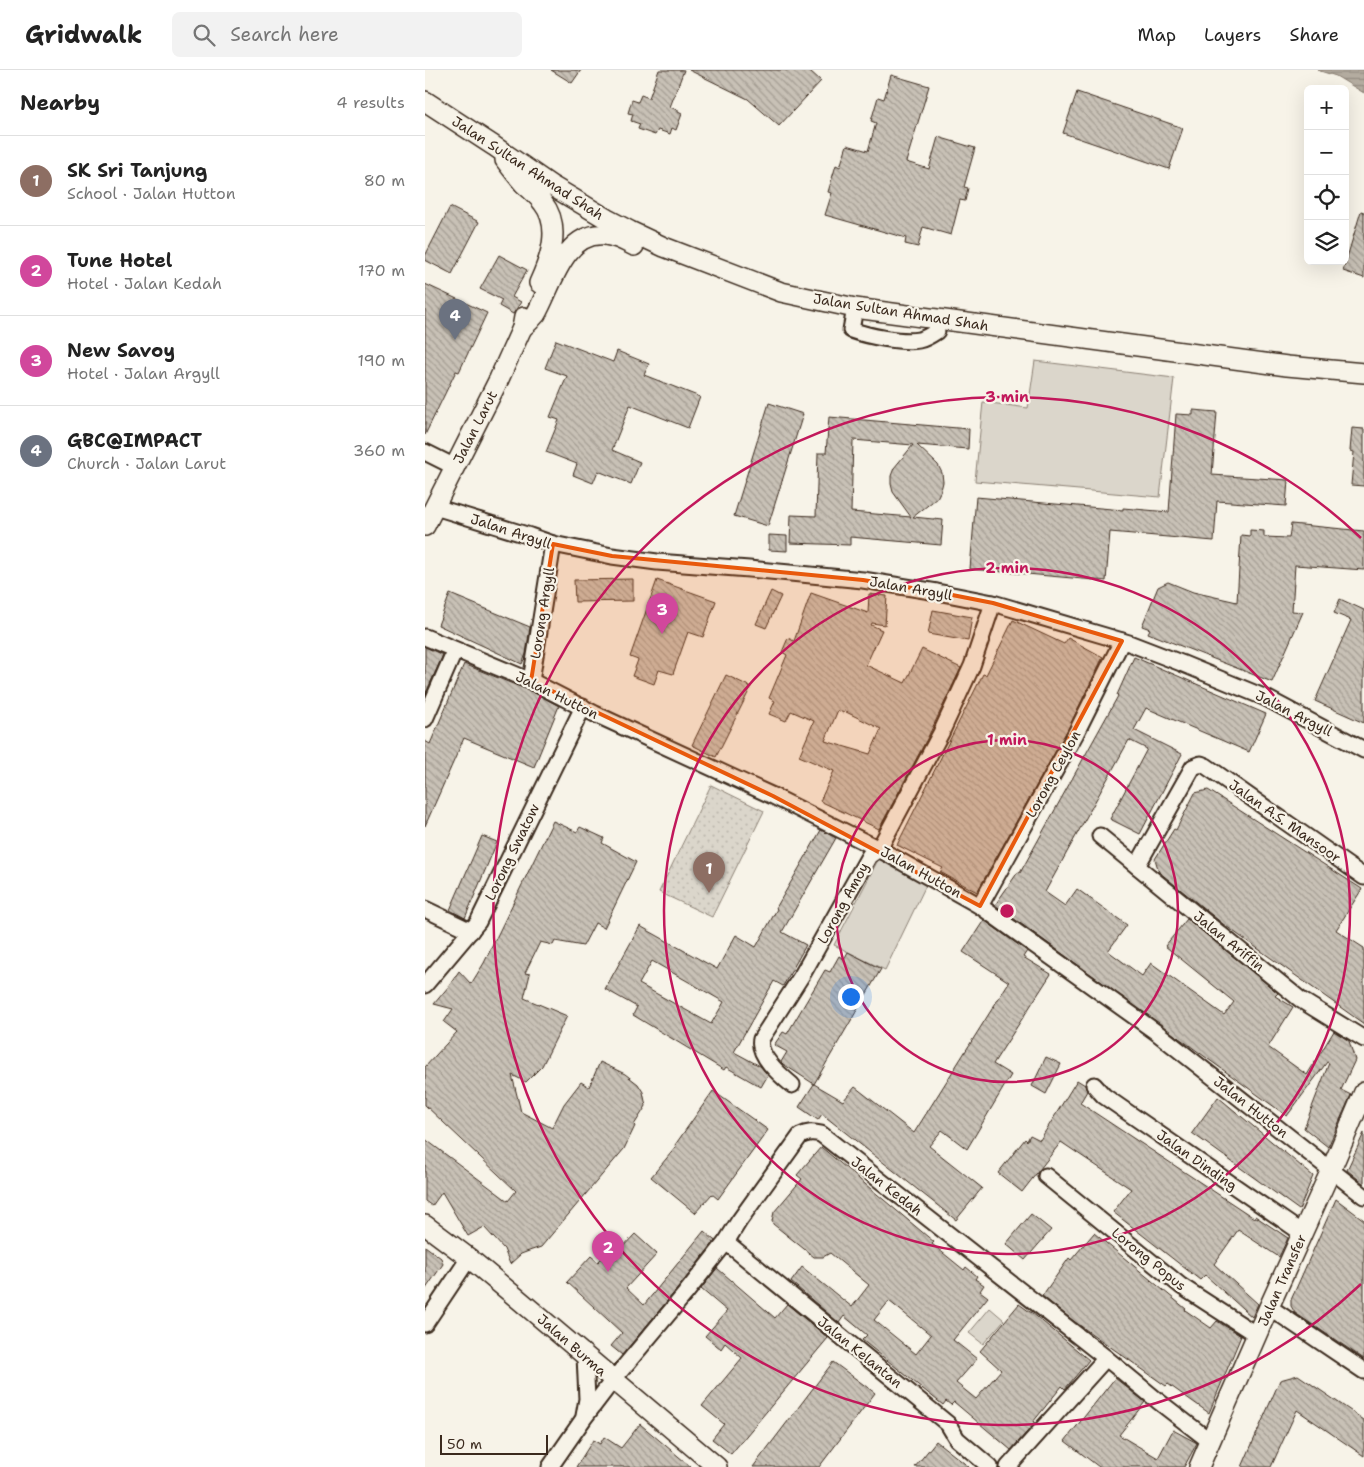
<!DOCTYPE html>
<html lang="en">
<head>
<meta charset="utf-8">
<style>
	:root { --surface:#fff; --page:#f2f2f2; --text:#222; --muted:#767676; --line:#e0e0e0; --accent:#3b2a1e }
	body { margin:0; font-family:"Shantell Sans",sans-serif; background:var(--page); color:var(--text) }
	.controls { position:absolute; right:15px; top:15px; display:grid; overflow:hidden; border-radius:8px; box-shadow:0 5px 20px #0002 }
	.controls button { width:45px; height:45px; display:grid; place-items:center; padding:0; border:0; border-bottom:1px solid var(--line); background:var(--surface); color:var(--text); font:25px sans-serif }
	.scale { position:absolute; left:15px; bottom:12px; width:108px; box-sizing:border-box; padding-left:5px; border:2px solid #3b2a1e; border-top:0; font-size:14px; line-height:18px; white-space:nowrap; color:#3b2a1e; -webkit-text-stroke:4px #f7f3e8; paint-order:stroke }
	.you { position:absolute; left:425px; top:926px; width:18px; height:18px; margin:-12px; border:4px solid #fff; border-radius:50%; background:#1a73e8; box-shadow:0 0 0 8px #1a73e833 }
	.badge { display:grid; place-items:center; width:32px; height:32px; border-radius:50%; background:var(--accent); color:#fff; font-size:16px; font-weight:700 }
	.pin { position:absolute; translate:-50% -41px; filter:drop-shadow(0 1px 2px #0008) }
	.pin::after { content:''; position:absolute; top:26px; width:18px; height:15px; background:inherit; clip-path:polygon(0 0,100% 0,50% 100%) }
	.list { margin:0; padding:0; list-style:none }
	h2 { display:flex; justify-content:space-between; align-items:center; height:65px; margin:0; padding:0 20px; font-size:21px }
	h2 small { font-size:16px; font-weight:400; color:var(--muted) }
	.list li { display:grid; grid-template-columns:32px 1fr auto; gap:15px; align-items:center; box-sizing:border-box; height:90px; padding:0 20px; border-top:1px solid var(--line) }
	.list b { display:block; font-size:19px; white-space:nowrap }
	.list p { margin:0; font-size:16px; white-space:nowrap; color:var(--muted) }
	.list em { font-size:16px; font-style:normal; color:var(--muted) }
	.icon { flex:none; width:28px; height:28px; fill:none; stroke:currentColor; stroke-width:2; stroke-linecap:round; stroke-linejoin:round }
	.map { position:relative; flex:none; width:939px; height:1397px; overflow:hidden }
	header { display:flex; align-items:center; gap:30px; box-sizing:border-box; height:70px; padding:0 25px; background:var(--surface); border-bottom:1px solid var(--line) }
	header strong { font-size:24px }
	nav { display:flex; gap:28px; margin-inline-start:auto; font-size:18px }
	.search { width:350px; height:45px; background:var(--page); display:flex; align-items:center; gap:12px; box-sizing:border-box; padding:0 18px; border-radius:8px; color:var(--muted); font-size:19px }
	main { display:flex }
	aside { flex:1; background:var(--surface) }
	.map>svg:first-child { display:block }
</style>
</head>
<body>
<header>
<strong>Gridwalk</strong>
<div class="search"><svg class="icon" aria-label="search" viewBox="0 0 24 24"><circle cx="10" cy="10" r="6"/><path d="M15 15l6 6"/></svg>Search here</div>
<nav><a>Map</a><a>Layers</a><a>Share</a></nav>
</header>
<main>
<aside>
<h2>Nearby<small>4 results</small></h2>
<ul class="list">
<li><span class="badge" style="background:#8d6e63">1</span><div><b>SK Sri Tanjung</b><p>School · Jalan Hutton</p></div><em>80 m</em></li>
<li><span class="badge" style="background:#d1479c">2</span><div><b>Tune Hotel</b><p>Hotel · Jalan Kedah</p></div><em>170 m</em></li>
<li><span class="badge" style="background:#d1479c">3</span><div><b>New Savoy</b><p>Hotel · Jalan Argyll</p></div><em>190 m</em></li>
<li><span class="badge" style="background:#6b7280">4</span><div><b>GBC@IMPACT</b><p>Church · Jalan Larut</p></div><em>360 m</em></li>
</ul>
</aside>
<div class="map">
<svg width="939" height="1397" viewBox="0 0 939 1397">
	<defs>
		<pattern id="grass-dots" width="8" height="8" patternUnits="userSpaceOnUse" patternTransform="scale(1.25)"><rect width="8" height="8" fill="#dbd6cb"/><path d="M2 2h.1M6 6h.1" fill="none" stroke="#bdb8ae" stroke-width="1.8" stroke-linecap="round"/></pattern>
		<pattern id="water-rules" width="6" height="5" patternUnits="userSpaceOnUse" patternTransform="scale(1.25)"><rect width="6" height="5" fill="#b4aca0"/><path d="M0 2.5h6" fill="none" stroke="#948c82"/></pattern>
		<pattern id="building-back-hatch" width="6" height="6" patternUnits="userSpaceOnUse" patternTransform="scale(1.25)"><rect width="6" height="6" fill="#c8c1b6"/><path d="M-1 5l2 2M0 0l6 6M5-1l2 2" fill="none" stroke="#a49d93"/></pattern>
	</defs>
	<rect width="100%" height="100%" fill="#f7f3e8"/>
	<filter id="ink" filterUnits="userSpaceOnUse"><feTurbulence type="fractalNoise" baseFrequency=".02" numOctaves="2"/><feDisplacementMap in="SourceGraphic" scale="10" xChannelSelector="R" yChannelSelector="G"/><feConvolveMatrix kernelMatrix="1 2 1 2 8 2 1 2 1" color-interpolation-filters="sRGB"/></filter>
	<g filter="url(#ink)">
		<!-- grass -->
		<path fill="url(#grass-dots)" stroke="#8b8074" d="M286,715L339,741L287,847L234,822Z"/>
		<!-- park -->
		<g fill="#dbd6cb" stroke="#8b8074">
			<path d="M610,291L749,308L735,427L550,411L558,332L603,338Z"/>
			<path d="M454,788L502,813L460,900L409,875Z"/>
			<path d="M565,1238L579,1250L558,1274L544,1263Z"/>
		</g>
		<!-- water -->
		<path fill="url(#water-rules)" stroke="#84786c" d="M892,0H939V23L911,6Z"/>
		<!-- building -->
		<g fill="url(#building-back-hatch)" stroke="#3b2a1e" fill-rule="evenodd">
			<path d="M126,0H156L147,13Z"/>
			<path d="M234,0H259L245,37L253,40V42L257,44L251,60L247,58L245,64L233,60L230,65L213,59L215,54L206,51L208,44L203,43L207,30L213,32L216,25L224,28Z"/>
			<path d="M264,0H384L396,11L354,56L323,29Z"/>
			<path d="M466,5L504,16L481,92L504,99L513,67L550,78L539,117L543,118L540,131L535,130L526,165L498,157L493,177L480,174L481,168L400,145L407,123L403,122L411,95L415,97L422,75L443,81L451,53L446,51L453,27L459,29Z"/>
			<path d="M652,22L758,58L744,99L638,63Z"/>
			<path d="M25,137L54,152L27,204L0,190V186Z"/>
			<path d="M936,141L939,142V208L918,201Z"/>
			<path d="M74,185L102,200L87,227L96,232L88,244L74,236L77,230L55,219Z"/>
			<path d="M0,214L62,243L34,302L31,301L0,365Z"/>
			<path d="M131,270L188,292L192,281L224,294L219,305L275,327L263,358L205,335L187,380L215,392L206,414L173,401L168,413L148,405L152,394L121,382L134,350L125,347L142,306L120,298Z"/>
			<path d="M344,333L378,344L343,456L309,446Z"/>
			<path d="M768,340L792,342L787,405L863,410L861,436L792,431L789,471L685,462L681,511L545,499L551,427L698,440V438L744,442L751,344L768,345Z"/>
			<path d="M404,347L544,359L543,379L492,375L513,395L517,403L518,412L516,420L512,428L488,447L518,450L516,475L425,467V475L365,473L366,445L391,446L393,383H401ZM428,370L488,375L469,398L466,406V414L468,422L486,447L426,442Z"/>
			<path d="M927,358L939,359V416L926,415L929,382L925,381Z"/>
			<path d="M866,454L939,461V500L870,495L867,541L878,542L847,612L723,563L725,559L717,556L733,517L743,512L768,522L812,532L816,465L825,466V460L839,461V467L864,468Z"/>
			<path d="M344,465L362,466V481L344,480Z"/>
			<path d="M208,509V531L150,532L149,510Z"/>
			<path d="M232,510L291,531L278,567L263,562L248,604L234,600L229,614L207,606L213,590L205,587Z"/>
			<path d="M346,521L356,526L341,558L331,554Z"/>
			<path d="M386,523L443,543L444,524L462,526L460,555L447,553L446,555L457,560L441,595L480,613L497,579L536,598L503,667L454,759L395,731L409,701L374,686L389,651L366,641L361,651L344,644L350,631L344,628L362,585L357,582L363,568L369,571ZM413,640L418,643L419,641L456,659L445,684L400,671Z"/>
			<path d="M25,524L105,557L101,584L97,594L13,555Z"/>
			<path d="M915,529L939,540V653L890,631L926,550L909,543Z"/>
			<path d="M508,540L547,547L543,571L503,564Z"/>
			<path d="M588,550L639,574L643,568L678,587L643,659L552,822L515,802L518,798L472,775L558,604L561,605Z"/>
			<path d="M0,577L18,585L0,625Z"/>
			<path d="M709,587L841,644L824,682L721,638L709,660L757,684L715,764L685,749L722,679L704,670L620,822L640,836L652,819L702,855L683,881L717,906L726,893L799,945L809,932L740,876L762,849L853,923L850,926L868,937L843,977L882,1005L909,961L924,971L930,990L916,1020L926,1025L903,1077L879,1058L904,993L902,992L862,1046L570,835L593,802L595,803L693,626L692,625Z"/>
			<path d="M39,594L110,623L134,636L109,697L39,668L0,756V671L5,674Z"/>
			<path d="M301,605L326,617L291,687L267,675Z"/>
			<path d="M783,720L937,819L911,860L939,878V954L798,854L734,802L730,789L749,759L751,760L770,723Z"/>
			<path d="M128,751L152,762L155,757L179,768L177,773L211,792L179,858L170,853L158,876L130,871L128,875L115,872L100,903L105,904L99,928L142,946L117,996L101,1012L87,1005L96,1042L127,1058L139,1034L156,1012L164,1017L175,992L200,1004L213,1014L218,1022L221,1036L209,1055L210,1056L199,1079L116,1177L104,1181L96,1184L85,1194L79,1179L59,1157L43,1166L17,1122L7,1136L0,1131V1069L83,1131L91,1121L0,1035V997L32,962L19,952L28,939L9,934L24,916L34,901L46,914L59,893Z"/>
			<path d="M396,760L411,768L357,862L381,875L358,916L349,911L309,982L335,996L343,1005L336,1017L301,997L299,1000L208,945L212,937L180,919L215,856L292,899L311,865L331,877L352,839L351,838ZM227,891L299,932L286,954L214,914Z"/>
			<path d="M57,766L72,772L40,848L25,840Z"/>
			<path d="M559,850L602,881L598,887L626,904L568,994L586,1005L542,1079L517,1060L504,1076L557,1118L531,1150L397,1044L393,1050L374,1037L389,1014L418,1031L430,1017L489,1063L584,912L538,882Z"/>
			<path d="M423,882L456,899L389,1014L358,994L356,992L362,982L349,975L358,962L362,964L400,900L405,902L414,886L419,889Z"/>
			<path d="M621,987L636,994L621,1024L607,1016Z"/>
			<path d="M652,1010L660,1015L662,1021L655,1033L829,1148L830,1146L863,1168L854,1187L813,1160L789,1194L833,1234L827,1247L780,1205L775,1210L688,1142L706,1119L636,1072L597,1122L573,1103L600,1069L602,1071L605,1065L615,1070Z"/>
			<path d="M288,1021L343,1060L293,1129L287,1124L270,1143L226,1107L251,1077L250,1075Z"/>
			<path d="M793,1027L888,1106L874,1140L767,1063Z"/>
			<path d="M939,1063V1114L922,1100Z"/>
			<path d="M396,1077L509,1172L507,1174L539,1200L541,1197L552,1206L550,1209L559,1215L555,1221L563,1227L528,1270L552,1289L531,1313L551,1329L576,1300L555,1281L594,1234L605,1242H606L664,1290L640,1319L637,1316L608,1352L610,1353L586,1380L529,1332L526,1335L521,1331L518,1335L437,1270L442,1265L419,1246L414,1253L366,1212L377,1197L427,1237L444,1215L405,1183L398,1187H389L348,1154L347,1151L349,1142L377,1109L372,1105ZM464,1231L506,1265L491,1284L449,1250Z"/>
			<path d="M911,1129L939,1150V1289L870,1243L866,1236V1230Z"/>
			<path d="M606,1144L626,1160L600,1190L581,1174Z"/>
			<path d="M279,1161L290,1171L253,1218L197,1285L186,1276L197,1263L142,1212L166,1186L173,1192L187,1177L193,1182L210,1164L232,1184L201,1218L219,1235Z"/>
			<path d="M669,1163L761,1239L760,1240L786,1258L792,1251L816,1266L784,1343L743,1314L741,1316L650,1252L617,1226L644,1188L646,1190Z"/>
			<path d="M0,1176L16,1188L18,1194L0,1220Z"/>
			<path d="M292,1198L350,1248L362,1234L403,1268L306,1384L287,1369L299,1354L277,1336L317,1288L300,1273L296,1279L280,1266L302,1241L276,1219Z"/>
			<path d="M408,1292L450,1323L394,1397H328Z"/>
			<path d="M873,1305L939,1350V1386L872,1340L846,1397H817L855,1310Z"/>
			<path d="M690,1308L720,1332L694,1365L733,1388L748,1360L772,1373L759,1397H674L640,1371Z"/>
			<path d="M215,1354L266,1397H151L168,1370L175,1374L179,1367L196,1378Z"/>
			<path d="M511,1371L544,1397H490Z"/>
		</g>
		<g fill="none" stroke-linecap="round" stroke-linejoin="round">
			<!-- minor casing -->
			<g stroke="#3b2a1e" stroke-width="19">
				<g id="minor">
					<path d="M430,238L426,260C443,266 476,273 494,270C500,269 506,265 512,261"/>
					<path d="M0,382L30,397"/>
					<path d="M10,437L105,466L128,474L187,486L232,492L324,499L438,510L512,522L568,533L704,573L756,593L841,628L939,680"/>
					<path d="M0,567L106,611L170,644L348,726L454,779L555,836L731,962L939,1126"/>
					<path d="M106,611L128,474"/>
					<path d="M0,649L30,580"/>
					<path d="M675,766L876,930L939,969"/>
					<path d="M712,796L768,697L776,694L781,696L939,807"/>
					<path d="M555,836L651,663L697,571"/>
					<path d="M0,839L46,861"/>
					<path d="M0,915L53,852L158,637"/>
					<path d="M367,1015C355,1005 332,985 336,969L377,905L444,786L454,779L516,663L547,596L568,533"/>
					<path d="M669,1015L679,1026L877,1163"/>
					<path d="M621,1106L756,1216L832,1265"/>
					<path d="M301,1172L523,1354L532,1369L565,1397"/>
					<path d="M844,1237L939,1301"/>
					<path d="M0,1254L44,1188"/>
					<path d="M159,1346L162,1329L160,1286"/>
					<path d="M125,1397L159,1348L188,1310L260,1224L301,1172L314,1151L375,1066C383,1062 388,1062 396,1064L681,1288L733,1331L786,1372"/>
					<path d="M583,1397L681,1288"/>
				</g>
			</g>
			<!-- major casing -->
			<g stroke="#3b2a1e" stroke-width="22">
				<g id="major">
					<path d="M0,31L69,76L127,116L182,149L205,161L239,177L356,222L430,238L862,296L939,303"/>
					<path d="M80,90C86,98 92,106 99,114C106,120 113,126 118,133C137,157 125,189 114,213"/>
					<path d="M97,258C102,254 107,249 111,244C127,216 139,161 180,165C191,166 200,171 209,176"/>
					<path d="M0,456L74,309L97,258L99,247"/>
					<path d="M0,1155L44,1188L92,1228L292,1397"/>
					<path d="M774,1397L844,1237L906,1100L939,1022"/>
				</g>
			</g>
			<!-- minor -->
			<use href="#minor" stroke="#f7f3e8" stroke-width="15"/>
			<!-- major -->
			<use href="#major" stroke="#f7f3e8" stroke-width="19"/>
		</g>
	</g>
	<!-- marked area -->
	<path fill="#e8590c" fill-opacity="0.2" stroke="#e8590c" stroke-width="4" stroke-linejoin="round" d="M128,474L187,486L438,510L512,522L568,533L697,571L555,836L348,726L106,611Z"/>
	<!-- distance rings -->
	<g fill="none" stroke="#c2185b" stroke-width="2.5">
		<circle cx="582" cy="841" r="171"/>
		<circle cx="582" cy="841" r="343"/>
		<path d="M936 1214A514 514 0 1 1 936 468"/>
	</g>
	<g text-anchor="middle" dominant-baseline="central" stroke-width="4.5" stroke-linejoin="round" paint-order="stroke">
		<!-- street labels -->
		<g font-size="14" fill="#3b2a1e" stroke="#f7f3e8">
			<text transform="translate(103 98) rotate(33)">Jalan Sultan Ahmad Shah</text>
			<text transform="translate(476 242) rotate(9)">Jalan Sultan Ahmad Shah</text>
			<text transform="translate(50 357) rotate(-63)">Jalan Larut</text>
			<text transform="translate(86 461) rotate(18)">Jalan Argyll</text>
			<text transform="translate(486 518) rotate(10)">Jalan Argyll</text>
			<text transform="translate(117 543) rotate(-81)">Lorong Argyll</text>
			<text transform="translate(132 625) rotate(26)">Jalan Hutton</text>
			<text transform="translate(869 643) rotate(27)">Jalan Argyll</text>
			<text transform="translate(628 704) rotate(-61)">Lorong Ceylon</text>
			<text transform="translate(860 751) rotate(35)">Jalan A.S. Mansoor</text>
			<text transform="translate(87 782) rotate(-64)">Lorong Swatow</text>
			<text transform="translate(496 802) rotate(29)">Jalan Hutton</text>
			<text transform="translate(418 833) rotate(-61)">Lorong Amoy</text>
			<text transform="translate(804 871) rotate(39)">Jalan Ariffin</text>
			<text transform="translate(826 1037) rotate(38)">Jalan Hutton</text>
			<text transform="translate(772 1090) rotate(35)">Jalan Dinding</text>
			<text transform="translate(462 1116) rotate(38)">Jalan Kedah</text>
			<text transform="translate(724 1189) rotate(39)">Lorong Popus</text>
			<text transform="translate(857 1210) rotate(-66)">Jalan Transfer</text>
			<text transform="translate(147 1275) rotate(41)">Jalan Burma</text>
			<text transform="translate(435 1282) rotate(39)">Jalan Kelantan</text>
		</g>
	</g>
	<circle cx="582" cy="841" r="8" fill="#c2185b" stroke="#f7f3e8" stroke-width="2.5"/>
	<g font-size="15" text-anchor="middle" font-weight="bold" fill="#c2185b" stroke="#f7f3e8" stroke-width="4.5" stroke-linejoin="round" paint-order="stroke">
		<text x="582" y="332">3 min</text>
		<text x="582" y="503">2 min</text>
		<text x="582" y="675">1 min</text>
	</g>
</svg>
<div class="controls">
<button>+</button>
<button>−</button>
<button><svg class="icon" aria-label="locate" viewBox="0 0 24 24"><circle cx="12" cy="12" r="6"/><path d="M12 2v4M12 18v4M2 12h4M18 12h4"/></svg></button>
<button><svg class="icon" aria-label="layers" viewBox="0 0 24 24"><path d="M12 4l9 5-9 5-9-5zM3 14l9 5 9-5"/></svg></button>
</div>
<div class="scale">50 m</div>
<div class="you"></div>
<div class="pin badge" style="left:284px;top:823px;background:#8d6e63">1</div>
<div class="pin badge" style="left:183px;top:1202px;background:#d1479c">2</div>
<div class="pin badge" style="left:237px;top:564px;background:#d1479c">3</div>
<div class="pin badge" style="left:30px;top:270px;background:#6b7280">4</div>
</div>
</main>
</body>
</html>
